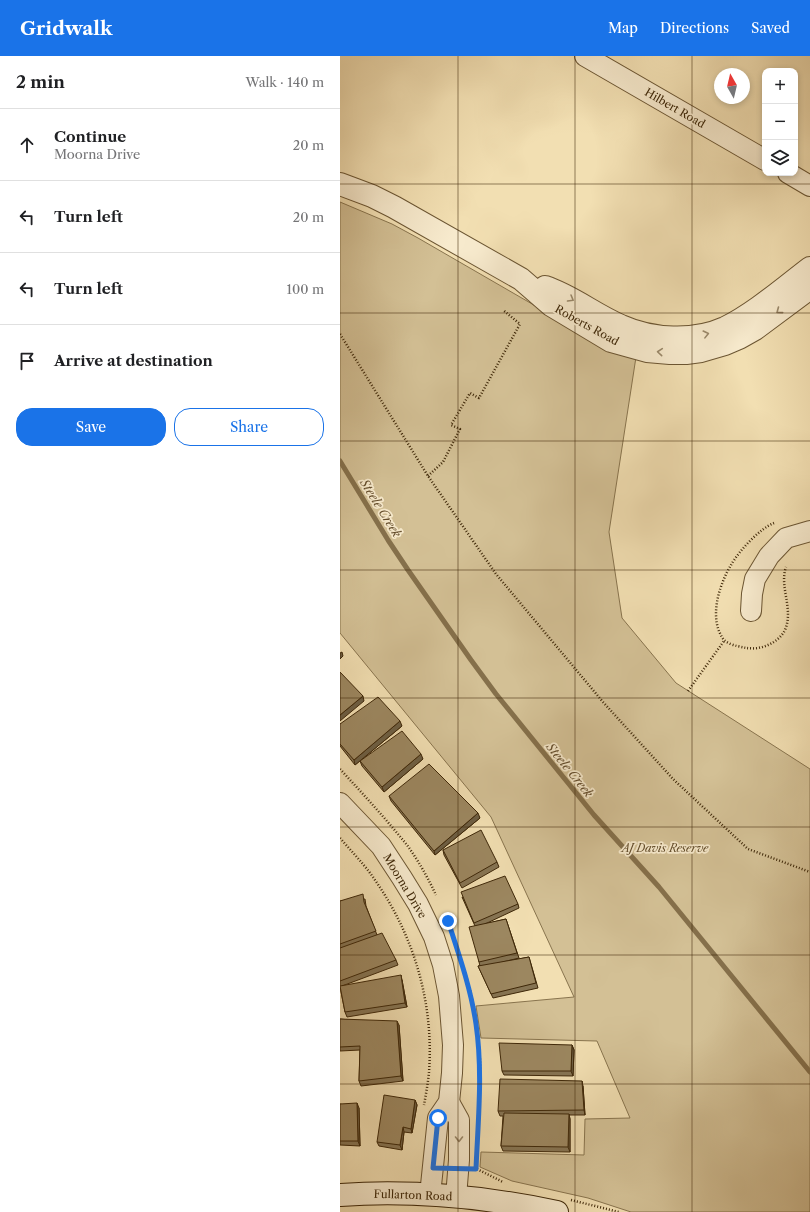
<!DOCTYPE html>
<html lang="en">
<head>
<meta charset="utf-8">
<style>
	:root { --surface:#fff; --page:#f2f2f2; --text:#202124; --muted:#757577; --line:#e0e0e0; --accent:#1a73e8 }
	body { margin:0; font-family:"Libre Caslon Text",serif; background:var(--page); color:var(--text) }
	.controls { position:absolute; right:12px; top:12px; display:grid; overflow:hidden; border-radius:8px; box-shadow:0 2px 6px #0003 }
	.controls button { width:36px; height:36px; display:grid; place-items:center; padding:0; border:0; border-bottom:1px solid var(--line); background:var(--surface); color:var(--text); font:20px sans-serif }
	.compass { position:absolute; left:374px; top:12px; width:36px; height:36px; border-radius:50%; background:var(--surface); box-shadow:0 2px 6px #0003; rotate:352deg }
	.stop { position:absolute; width:12px; height:12px; margin:-9px; border:3px solid #1a73e8; border-radius:50%; background:#fff }
	.stop.end { background:#1a73e8; border-color:#fff; box-shadow:0 1px 4px #0008 }
	.list { margin:0; padding:0; list-style:none }
	h2 { display:flex; justify-content:space-between; align-items:center; height:52px; margin:0; padding:0 16px; font-size:17px }
	h2 small { font-size:13px; font-weight:400; color:var(--muted) }
	.list li { display:grid; grid-template-columns:26px 1fr auto; gap:12px; align-items:center; box-sizing:border-box; height:72px; padding:0 16px; border-top:1px solid var(--line) }
	.list b { display:block; font-size:15px; white-space:nowrap }
	.list p { margin:0; font-size:13px; white-space:nowrap; color:var(--muted) }
	.list em { font-size:13px; font-style:normal; color:var(--muted) }
	.actions { display:flex; gap:8px; padding:12px 16px }
	.actions a { flex:1; padding:9px 0; border:1px solid var(--accent); border-radius:16px; text-align:center; font-size:14px; color:var(--accent) }
	.actions .main { background:var(--accent); color:#fff }
	.icon { flex:none; width:22px; height:22px; fill:none; stroke:currentColor; stroke-width:2; stroke-linecap:round; stroke-linejoin:round }
	.map { position:relative; flex:none; width:470px; height:1156px; overflow:hidden }
	header { display:flex; align-items:center; gap:24px; box-sizing:border-box; height:56px; padding:0 20px; background:var(--accent); color:#fff }
	header strong { font-size:19px }
	nav { display:flex; gap:22px; margin-inline-start:auto; font-size:14px }
	main { display:flex }
	aside { flex:1; background:var(--surface) }
	.map>svg:first-child { display:block }
</style>
</head>
<body>
<header>
<strong>Gridwalk</strong>
<nav><a>Map</a><a>Directions</a><a>Saved</a></nav>
</header>
<main>
<aside>
<h2>2 min<small>Walk · 140 m</small></h2>
<ul class="list">
<li><svg class="icon" aria-label="ahead" viewBox="0 0 24 24"><path d="M12 20V5M6 11l6-6 6 6"/></svg><div><b>Continue</b><p>Moorna Drive</p></div><em>20 m</em></li>
<li><svg class="icon" aria-label="left" viewBox="0 0 24 24"><path d="M17 20v-9H6M10 6l-5 5 5 5"/></svg><div><b>Turn left</b></div><em>20 m</em></li>
<li><svg class="icon" aria-label="left" viewBox="0 0 24 24"><path d="M17 20v-9H6M10 6l-5 5 5 5"/></svg><div><b>Turn left</b></div><em>100 m</em></li>
<li><svg class="icon" aria-label="arrive" viewBox="0 0 24 24"><path d="M6 21V4h12l-3 4 3 4H6"/></svg><div><b>Arrive at destination</b></div></li>
</ul>
<div class="actions"><a class="main">Save</a><a>Share</a></div>
</aside>
<div class="map">
<svg width="470" height="1156" viewBox="0 0 470 1156">
	<rect width="100%" height="100%" fill="#f2dfb2"/>
	<filter id="stains"><feTurbulence type="fractalNoise" baseFrequency=".005" numOctaves="4"/><feColorMatrix values="0 0 0 0 .2 0 0 0 0 .09 0 0 0 0 .02 0 0 0 .5 -.17"/></filter>
	<radialGradient id="worn" r=".72"><stop offset=".6" stop-color="#630" stop-opacity="0"/><stop offset="1" stop-color="#630" stop-opacity=".3"/></radialGradient>
	<!-- green -->
	<path fill="#d3c095" stroke="#88744e" d="M0,146L52,168L78,182L263,289L296,301L269,476L282,562L336,627L470,713V1156H291L248,1142L172,1125L140,1111L141,1096L244,1099L245,1063L290,1062L257,985L141,982L136,950L234,941L151,761L0,577Z"/>
	<g fill="none" stroke-linecap="round" stroke-linejoin="round">
		<!-- stream -->
		<path stroke="#85704b" stroke-width="5" d="M0,405L48,484L68,514L131,604L156,638L254,759L319,831L470,1016"/>
		<!-- minor casing -->
		<g stroke="#6b5532" stroke-width="22">
			<g id="minor">
				<path d="M245,0L425,104"/>
				<path d="M448,117L470,130"/>
				<path d="M411,555L412,538L415,523L429,500L446,482L470,475"/>
				<path d="M0,747L41,790L62,822L78,848L94,881L103,909L109,940L113,989L112,1017L109,1046L98,1062L90,1139"/>
				<path d="M109,1046L119,1064V1104L116,1141"/>
			</g>
		</g>
		<!-- tertiary casing -->
		<g stroke="#6b5532" stroke-width="24">
			<g id="tertiary">
				<path d="M0,128L32,140L54,151L181,223L211,249L271,285L307,295L330,297H346L361,295L385,288L399,282L415,273L470,232"/>
				<path d="M205,231C232,240 255,259 281,270C312,284 354,286 385,272C414,258 445,231 470,212"/>
			</g>
		</g>
		<!-- secondary casing -->
		<g stroke="#3e2708" stroke-width="24">
			<path id="secondary" d="M0,1139C72,1134 146,1141 217,1156"/>
		</g>
		<!-- path -->
		<g stroke="#3e2708" stroke-width="2.5" stroke-dasharray="1 2" stroke-linecap="butt">
			<path d="M0,278L88,420L156,518L263,646L333,723L408,793L470,816"/>
			<path d="M88,420L103,406L120,373L111,369L130,337L139,342L180,268L163,254"/>
			<path d="M434,467C419,473 399,495 391,509C379,529 368,563 384,584C387,587 393,589 397,590C405,592 411,593 418,592C429,590 440,584 445,574C454,553 439,531 446,511"/>
			<path d="M348,635L384,585"/>
			<path d="M0,713C23,738 46,763 67,789C78,804 88,822 96,839"/>
			<path d="M0,782C12,796 25,809 35,824C74,880 94,947 89,1016C88,1027 86,1038 84,1049"/>
			<path d="M125,917C134,944 138,975 140,1003C141,1023 139,1043 138,1063"/>
			<path d="M137,1113L163,1126"/>
			<path d="M231,1144L279,1156"/>
		</g>
		<!-- minor -->
		<use href="#minor" stroke="#f7eacd" stroke-width="20"/>
		<!-- tertiary -->
		<use href="#tertiary" stroke="#f7eacd" stroke-width="22"/>
		<!-- secondary -->
		<use href="#secondary" stroke="#f7eacd" stroke-width="22"/>
	</g>
	<!-- wall -->
	<g fill="#867453" stroke="#3e2708">
		<path d="M0,668L62,670L15,709L0,690Z"/>
		<path d="M83,703L44,736L22,710L20,705Z"/>
		<path d="M49,740L140,762L95,799L51,745Z"/>
		<path d="M103,794L157,806L159,811L122,832L104,799Z"/>
		<path d="M122,841L178,848L179,852L145,868L166,863L179,902L159,907L189,901L198,932L153,942L138,910H140L139,906L135,870Z"/>
		<path d="M25,843L26,850L37,879L56,904L58,909L2,930L62,924L67,951L7,961L5,956L0,931V845Z"/>
		<path d="M0,963L59,969L63,1025L21,1030L19,1025L20,994L0,995Z"/>
		<path d="M232,989L234,994L233,1020L164,1019L162,1015Z"/>
		<path d="M243,1030L245,1059H229L230,1063V1096L163,1095L161,1090L163,1060H160L158,1055Z"/>
		<path d="M75,1044L77,1049L72,1077L64,1076L62,1094L39,1090L37,1086Z"/>
		<path d="M0,1048L19,1052L20,1090L0,1089Z"/>
	</g>
	<!-- shaded-wall -->
	<g fill="#6d5e43" stroke="#3e2708">
		<path d="M2,596L3,600L0,603V597Z"/>
		<path d="M23,640L24,645L0,665V659Z"/>
		<path d="M60,665L62,670L15,709L14,704Z"/>
		<path d="M81,698L83,703L44,736L42,731Z"/>
		<path d="M138,757L140,762L95,799L94,795Z"/>
		<path d="M61,919L62,924L67,951L65,947Z"/>
		<path d="M57,965L59,969L63,1025L61,1020Z"/>
		<path d="M232,989L234,994L233,1020L231,1015Z"/>
		<path d="M242,1025L243,1030L245,1059L244,1054Z"/>
		<path d="M75,1044L77,1049L72,1077L71,1073Z"/>
		<path d="M17,1047L19,1052L20,1090L18,1085Z"/>
		<path d="M229,1058L230,1063V1096L228,1091Z"/>
		<path d="M63,1071L64,1076L62,1094L60,1089Z"/>
	</g>
	<!-- building -->
	<g fill="#9c8760" stroke="#3e2708">
		<path d="M0,616L23,640L0,659Z"/>
		<path d="M38,641L60,665L14,704L0,688V668Z"/>
		<path d="M62,675L81,698L42,731L20,705Z"/>
		<path d="M89,708L138,757L94,795L49,740Z"/>
		<path d="M141,774L157,806L120,827L103,794Z"/>
		<path d="M165,820L178,848L134,867L121,836Z"/>
		<path d="M23,838L24,846L36,875L0,888V845Z"/>
		<path d="M166,863L177,897L139,906L129,871Z"/>
		<path d="M42,877L56,904L0,925V892Z"/>
		<path d="M189,901L196,927L151,938L138,910Z"/>
		<path d="M61,919L65,947L5,956L0,930Z"/>
		<path d="M0,963L57,965L61,1020L19,1025L20,990L0,991Z"/>
		<path d="M159,987L232,989L231,1015H162Z"/>
		<path d="M160,1023L242,1025L244,1054L158,1055Z"/>
		<path d="M44,1039L75,1044L71,1073L63,1071L60,1089L37,1086Z"/>
		<path d="M17,1047L18,1085H0V1048Z"/>
		<path d="M164,1057L229,1058L228,1091L161,1090Z"/>
	</g>
	<!-- one-way arrows -->
	<defs><path id="oneway-chevron" d="M-2-3.5L2.5 0L-2 3.5" fill="none" stroke-width="1.6" stroke-linecap="round" stroke-linejoin="round"/></defs>
	<g stroke="#9a886a">
		<use href="#oneway-chevron" transform="translate(231 243) rotate(30)"/>
		<use href="#oneway-chevron" transform="translate(439 255) rotate(143)"/>
		<use href="#oneway-chevron" transform="translate(366 278) rotate(-14)"/>
		<use href="#oneway-chevron" transform="translate(320 296) rotate(-175)"/>
		<use href="#oneway-chevron" transform="translate(119 1083) rotate(90)"/>
	</g>
	<g fill="none" stroke-linecap="round" stroke-linejoin="round">
		<!-- route -->
		<path stroke="#1a73e8" stroke-width="5" d="M98,1062L93,1112L136,1113C138,1065 143,1016 136,968C131,933 119,899 108,865"/>
	</g>
	<!-- grid -->
	<path fill="none" stroke="#3e2708" stroke-width="1" stroke-opacity="0.55" d="M118,0V1156M235,0V1156M352,0V1156M0,128H470M0,257H470M0,385H470M0,514H470M0,642H470M0,771H470M0,899H470M0,1028H470"/>
	<g text-anchor="middle" dominant-baseline="central" stroke-width="3.5" stroke-linejoin="round" paint-order="stroke">
		<!-- street labels -->
		<g font-size="11" fill="#3e2708" stroke="#f7eacd">
			<text transform="translate(335 52) rotate(30)">Hilbert Road</text>
			<text transform="translate(247 269) rotate(29)">Roberts Road</text>
			<text transform="translate(65 830) rotate(59)">Moorna Drive</text>
			<text transform="translate(73 1139) rotate(2)">Fullarton Road</text>
		</g>
		<!-- park labels -->
		<g font-size="11" font-style="italic" fill="#634d2b" stroke="#f7eacd">
			<text x="325" y="792">AJ Davis Reserve</text>
		</g>
		<!-- water labels -->
		<g font-size="12" font-style="italic" fill="#624b2a" stroke="#f7eacd">
			<text transform="translate(41 452) rotate(58)">Steele Creek</text>
			<text transform="translate(230 714) rotate(51)">Steele Creek</text>
		</g>
	</g>
	<rect width="100%" height="100%" filter="url(#stains)"/>
	<rect width="100%" height="100%" fill="url(#worn)"/>
</svg>
<div class="controls">
<button>+</button>
<button>−</button>
<button><svg class="icon" aria-label="layers" viewBox="0 0 24 24"><path d="M12 4l9 5-9 5-9-5zM3 14l9 5 9-5"/></svg></button>
</div>
<svg class="compass" viewBox="-18 -18 36 36"><path d="M0-13l5 13h-10z" fill="#e53935"/><path d="M0 13l5-13h-10z" fill="#757577"/></svg>
<div class="stop" style="left:98px;top:1062px"></div>
<div class="stop end" style="left:108px;top:865px"></div>
</div>
</main>
</body>
</html>
